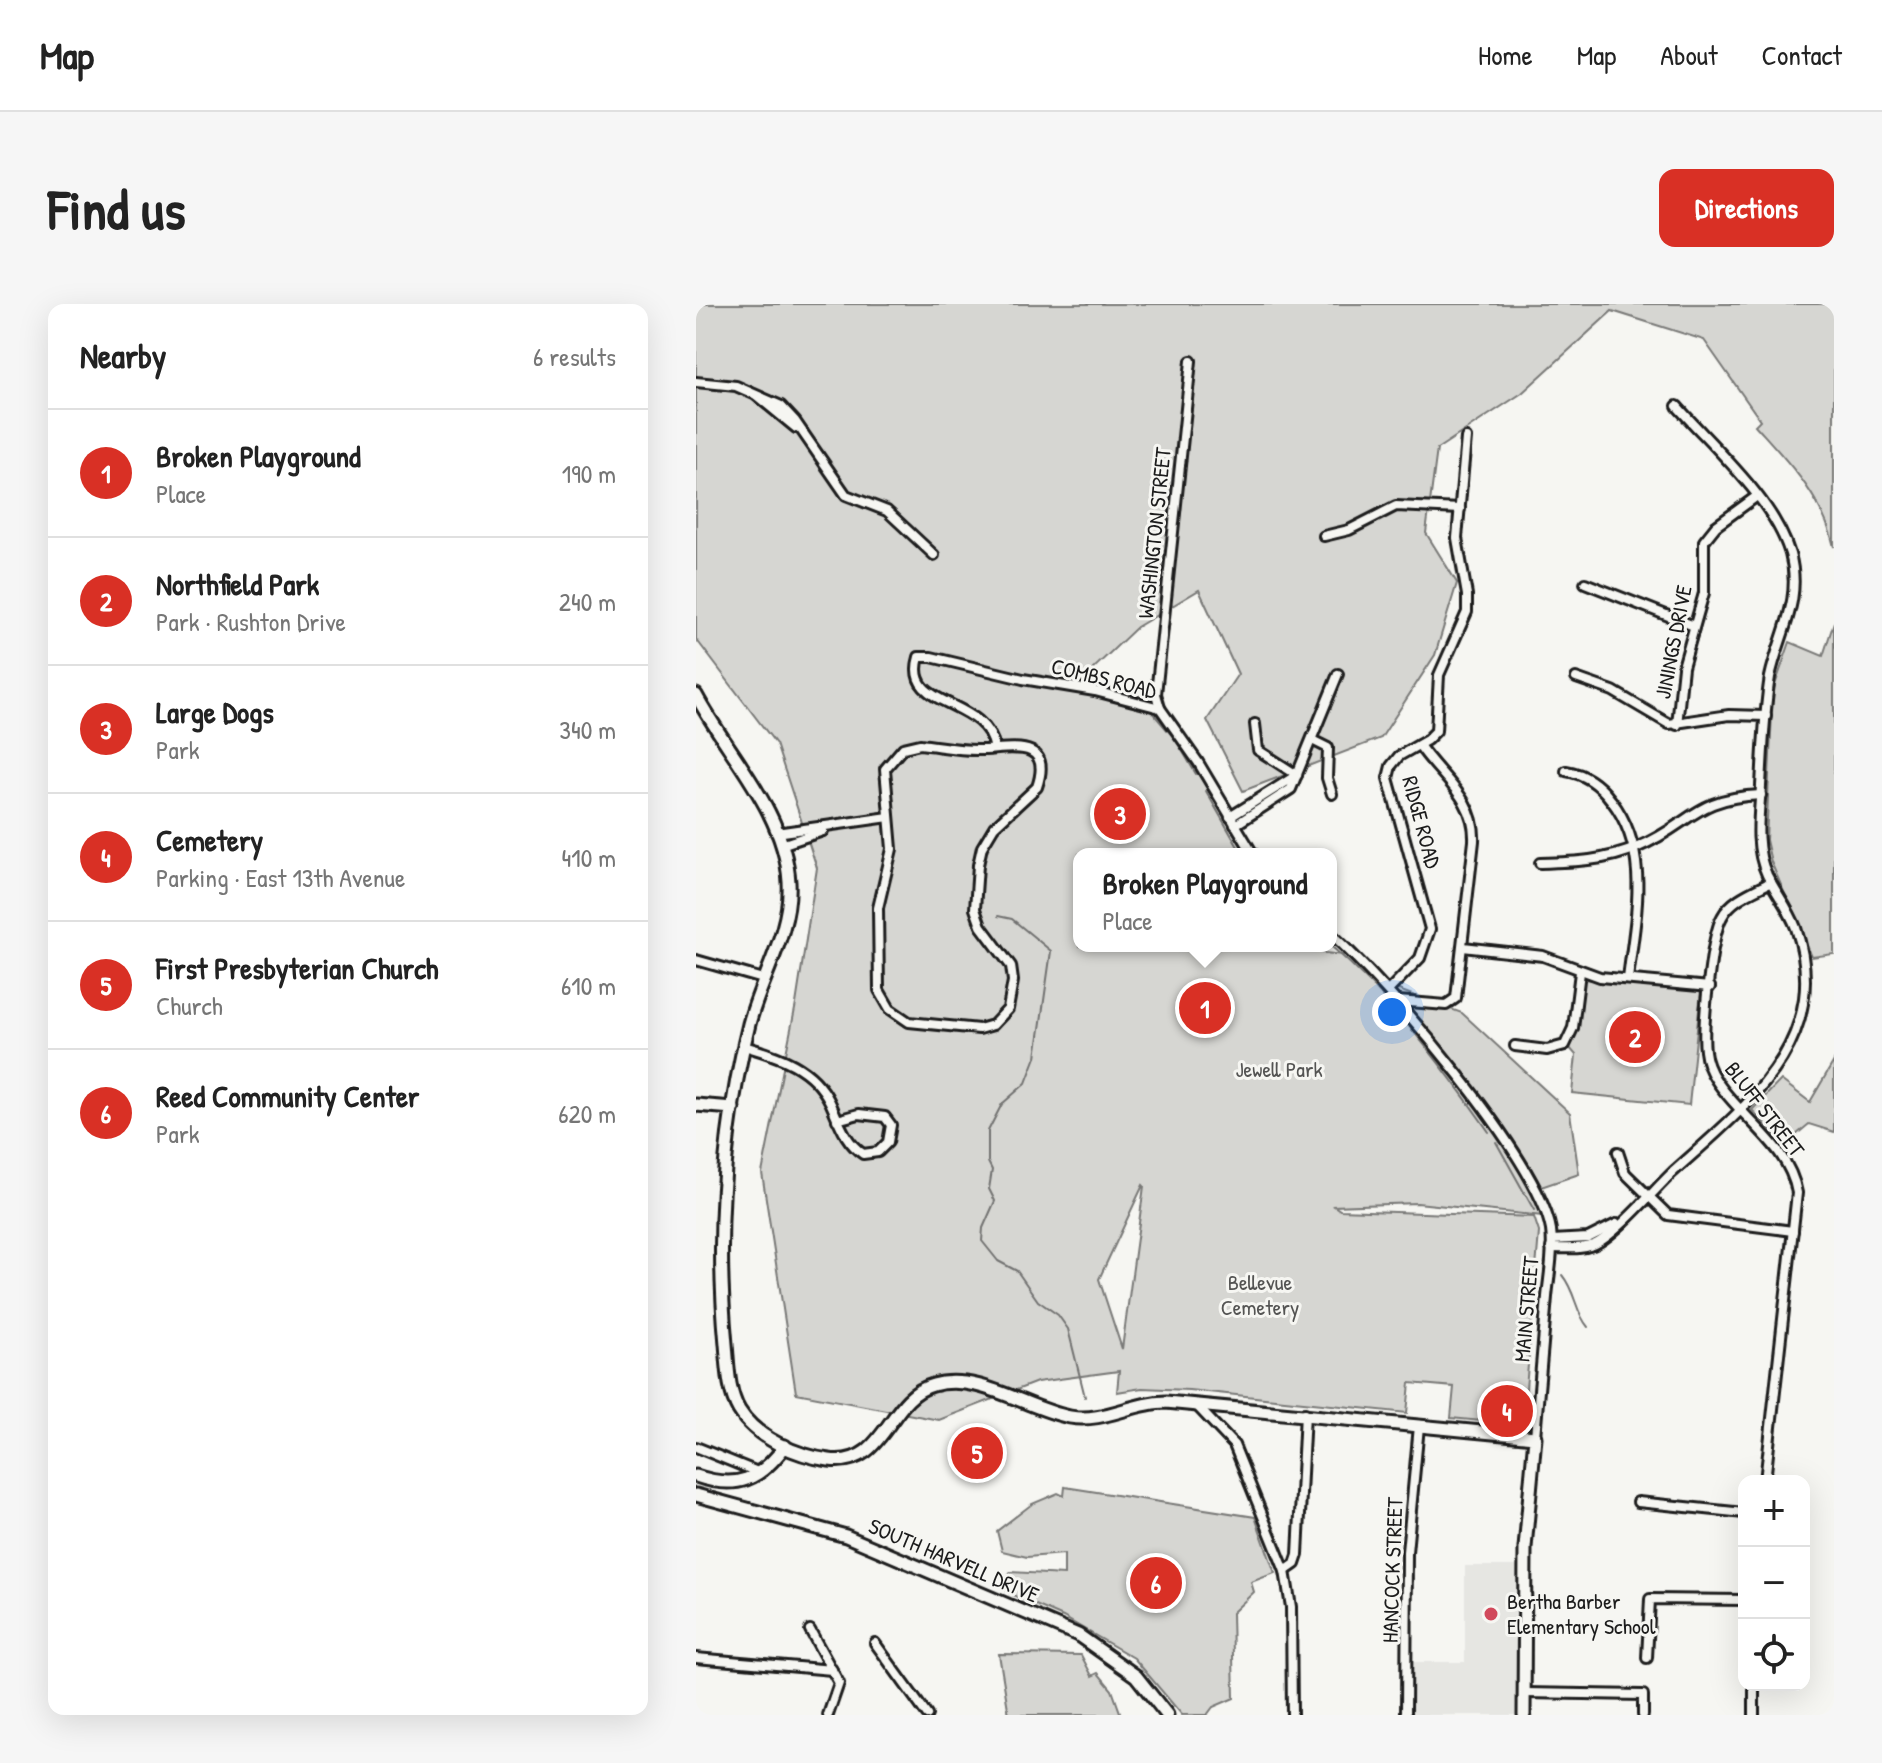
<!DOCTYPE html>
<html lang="en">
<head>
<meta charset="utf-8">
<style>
	:root { --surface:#fff; --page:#f6f6f6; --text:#222; --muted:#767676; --line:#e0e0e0; --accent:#d93025 }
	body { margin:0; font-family:"Patrick Hand",sans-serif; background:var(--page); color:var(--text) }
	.controls { position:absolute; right:24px; bottom:24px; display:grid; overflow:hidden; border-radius:16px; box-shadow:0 8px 32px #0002 }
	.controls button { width:72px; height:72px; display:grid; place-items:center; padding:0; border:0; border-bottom:2px solid var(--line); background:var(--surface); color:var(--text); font:40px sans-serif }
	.you { position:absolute; left:696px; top:708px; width:28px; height:28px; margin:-20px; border:6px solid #fff; border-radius:50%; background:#1a73e8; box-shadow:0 0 0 12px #1a73e833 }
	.badge { display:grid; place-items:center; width:52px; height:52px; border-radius:50%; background:var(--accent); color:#fff; font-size:26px; font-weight:700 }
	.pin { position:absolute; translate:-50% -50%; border:4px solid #fff; box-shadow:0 2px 8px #0006 }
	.popup { position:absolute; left:377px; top:544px; width:264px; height:104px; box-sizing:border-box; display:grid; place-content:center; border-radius:16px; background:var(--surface); filter:drop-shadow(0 2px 6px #0005); font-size:26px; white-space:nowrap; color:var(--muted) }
	.popup b { font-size:30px; color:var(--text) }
	.popup::after { content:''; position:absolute; left:50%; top:100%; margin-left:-16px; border:16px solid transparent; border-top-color:var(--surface) }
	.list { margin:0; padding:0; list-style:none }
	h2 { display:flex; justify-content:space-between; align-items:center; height:104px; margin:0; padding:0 32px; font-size:34px }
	h2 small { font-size:26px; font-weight:400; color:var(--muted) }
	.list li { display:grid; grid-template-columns:52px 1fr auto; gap:24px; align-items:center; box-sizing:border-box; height:128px; padding:0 32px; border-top:2px solid var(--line) }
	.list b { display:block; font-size:30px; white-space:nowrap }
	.list p { margin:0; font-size:26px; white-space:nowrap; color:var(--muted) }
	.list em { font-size:26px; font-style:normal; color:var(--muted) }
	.icon { flex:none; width:44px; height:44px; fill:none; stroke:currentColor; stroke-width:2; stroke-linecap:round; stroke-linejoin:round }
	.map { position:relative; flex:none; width:1138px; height:1411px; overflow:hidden; border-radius:16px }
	header { display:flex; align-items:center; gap:48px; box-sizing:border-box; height:112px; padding:0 40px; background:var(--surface); border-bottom:2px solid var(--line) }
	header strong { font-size:38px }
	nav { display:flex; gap:44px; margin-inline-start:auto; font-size:28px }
	.intro { display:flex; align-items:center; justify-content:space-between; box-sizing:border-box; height:192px; padding:0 48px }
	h1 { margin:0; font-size:56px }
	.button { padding:20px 36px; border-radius:16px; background:var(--accent); color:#fff; font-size:28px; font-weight:700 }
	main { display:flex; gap:48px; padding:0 48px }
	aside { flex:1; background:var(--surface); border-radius:16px; box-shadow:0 8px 32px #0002 }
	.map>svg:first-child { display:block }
</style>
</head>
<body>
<header>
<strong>Map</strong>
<nav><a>Home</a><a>Map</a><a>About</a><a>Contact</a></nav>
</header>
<div class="intro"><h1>Find us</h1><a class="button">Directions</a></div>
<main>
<aside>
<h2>Nearby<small>6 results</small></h2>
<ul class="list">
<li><span class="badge">1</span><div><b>Broken Playground</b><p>Place</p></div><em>190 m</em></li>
<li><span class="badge">2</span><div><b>Northfield Park</b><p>Park · Rushton Drive</p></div><em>240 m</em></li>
<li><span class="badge">3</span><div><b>Large Dogs</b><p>Park</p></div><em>340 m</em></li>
<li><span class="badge">4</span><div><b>Cemetery</b><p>Parking · East 13th Avenue</p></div><em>410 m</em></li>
<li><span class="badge">5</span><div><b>First Presbyterian Church</b><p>Church</p></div><em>610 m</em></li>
<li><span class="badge">6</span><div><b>Reed Community Center</b><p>Park</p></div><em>620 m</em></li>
</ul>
</aside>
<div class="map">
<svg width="1138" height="1411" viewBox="0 0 1138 1411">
	<rect width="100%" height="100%" fill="#f6f6f2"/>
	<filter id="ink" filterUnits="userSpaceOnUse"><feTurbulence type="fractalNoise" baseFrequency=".0125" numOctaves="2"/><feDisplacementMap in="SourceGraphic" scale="16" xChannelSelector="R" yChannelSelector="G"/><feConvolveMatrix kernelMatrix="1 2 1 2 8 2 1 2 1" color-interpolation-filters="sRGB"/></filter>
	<g filter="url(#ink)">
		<!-- built -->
		<path fill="#e6e6e2" d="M769,1262H822L821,1411H715V1358H769Z"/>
		<!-- green -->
		<g fill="#d6d6d2" stroke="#797977" stroke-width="2" fill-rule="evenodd">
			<path d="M0,0H1138V243C1127,193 1092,158 1059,121L1064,116L1008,36L916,7L826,89L741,145L730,229L761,279L739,351L685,434L547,487L511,416L542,370L503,286L441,323L397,365L403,392L458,407L487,445L551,550H383V642H623L628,649L659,652L678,677L766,709L874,809L883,870L836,886L847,912L721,899L638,902L644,906L838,913L843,928L827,1121L755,1114L758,1083L714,1079L711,1109L493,1086L446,1084L421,1088L423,1067L341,1078L243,1116L100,1089L66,869L100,700L121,564L80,440L0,335ZM447,881L448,882L426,1045L403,975Z"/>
			<path d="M1138,318V650L1116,653L1075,558L1070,536L1077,387L1094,338L1127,352Z"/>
			<path d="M888,675L1005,687L993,801L876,789L880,751L873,743L883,724Z"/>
			<path d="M1138,757V828L1113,820L1088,841L1056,806L1085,776L1114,798Z"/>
			<path d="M369,1183L559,1213L579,1269L555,1278L558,1288L536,1309L538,1394L517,1403L511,1411H486L438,1354L367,1313L312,1289L306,1282L315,1268L368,1271V1250L331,1253L306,1247L301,1227L336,1200L362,1189L368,1192Z"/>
			<path d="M303,1350L385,1351L396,1372L402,1369L416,1386L425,1411H313Z"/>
		</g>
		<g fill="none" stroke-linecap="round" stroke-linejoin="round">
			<!-- stream -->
			<g stroke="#727271" stroke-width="2">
				<path d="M455,407L480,436L500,470"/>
				<path d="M510,487L546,550"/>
				<path d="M302,612L316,615L355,647L340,753L330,779L306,800L292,827V858L296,866L293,885L299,897L287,924L286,937L302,957L321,967L342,997L362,1011L372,1025L389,1093"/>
				<path d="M635,642C696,695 747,762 793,828"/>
				<path d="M800,838L838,906"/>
				<path d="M866,971C880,988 879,1008 892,1023"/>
			</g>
			<!-- street casing -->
			<g stroke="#1c1c1c" stroke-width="14">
				<g id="street">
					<path d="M0,78L40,82L85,102L99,117L150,191L191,207L238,251"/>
					<path d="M61,92L100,124"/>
					<path d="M628,232L653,226L700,202L764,205"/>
					<path d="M889,279L998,322"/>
					<path d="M880,374L917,387L973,420L1033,411L1070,412"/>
					<path d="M464,404L460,390L495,57"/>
					<path d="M559,420L562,446L601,471"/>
					<path d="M981,421L987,363L1008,289V237L1020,222L1061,192"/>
					<path d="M616,436L632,444L631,474L636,490"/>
					<path d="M224,440C243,442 262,446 281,446C307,447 359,430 341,483L298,523L286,543L282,561L279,605L285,622L315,662L317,677L312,705L297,721L283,725L213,718L194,705L183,686L182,604L196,545L189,465L207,444Z"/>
					<path d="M299,445C290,392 207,406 223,353H235L327,375L399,387L464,404L502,458L557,550"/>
					<path d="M870,467C890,470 904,481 915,496C956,549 939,614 932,675"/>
					<path d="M534,513L601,471"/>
					<path d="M539,521L595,485L642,370"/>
					<path d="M80,529L193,513"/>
					<path d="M85,541L127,527"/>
					<path d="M844,559C877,558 911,557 942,543C996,520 997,494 1065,491"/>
					<path d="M635,630C692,680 843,855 855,926C858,948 853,972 851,993C847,1040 843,1087 839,1133"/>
					<path d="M767,643L847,652L904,673L1014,683"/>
					<path d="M0,656L67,675"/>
					<path d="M693,686L724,654L734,625L692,474L695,462L703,452L731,436L740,427L743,371L771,308V291L761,234L770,134"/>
					<path d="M702,697L750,701L760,694L778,537C780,494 745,474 723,441"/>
					<path d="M48,742C83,752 117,763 134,798C143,817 148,837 167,850L182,848L192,838L195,821L189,813L163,810L141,816"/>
					<path d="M819,742L851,746L869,741L877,724L884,668"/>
					<path d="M922,848L929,869L972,911L1097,927"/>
					<path d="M856,936L892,934L920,920"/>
					<path d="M855,944C869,944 884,946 897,941C918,933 958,886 977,868C1050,802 1138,737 1100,624C1093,605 1080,589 1071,571C1058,543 1063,512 1065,482C1067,446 1068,409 1074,373C1083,330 1107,297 1094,250C1078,196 1018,144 981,102"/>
					<path d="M501,1102L538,1141L589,1267L595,1303L596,1411"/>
					<path d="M0,1143L64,1169"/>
					<path d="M1069,1177L1101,889C1093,841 1044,814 1020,776C1014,767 1010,757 1009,747C1006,724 1015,632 1026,613C1035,595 1058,587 1075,578"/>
					<path d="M942,1198L1048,1209"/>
					<path d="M589,1267L599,1260L602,1251L609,1109"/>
					<path d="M114,1326L143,1379L132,1411"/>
					<path d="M179,1339L231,1411"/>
					<path d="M0,1354L136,1366"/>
					<path d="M951,1354L954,1295L1048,1296"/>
					<path d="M828,1389L947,1391V1411"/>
					<path d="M710,1411L711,1248L723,1122"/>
					<path d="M1058,1411V1381"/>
				</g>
			</g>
			<!-- secondary casing -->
			<g stroke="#1c1c1c" stroke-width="17">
				<g id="secondary">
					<path d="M0,391C32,451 89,507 93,578C96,626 65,674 53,720C27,824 20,934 30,1040C32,1062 32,1087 43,1106C60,1134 101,1152 133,1156C190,1164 191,1093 237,1081C282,1068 331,1105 374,1113C407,1119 437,1098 470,1098L839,1133L829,1244L828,1411"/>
					<path d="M0,801L37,804"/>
					<path d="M0,1172C41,1186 64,1176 89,1142"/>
					<path d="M0,1191L150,1232L382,1331L440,1372L471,1411"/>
				</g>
			</g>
			<!-- street -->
			<use href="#street" stroke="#f6f6f2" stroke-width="8"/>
			<!-- secondary -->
			<use href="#secondary" stroke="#f6f6f2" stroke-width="11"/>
		</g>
	</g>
	<!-- markers -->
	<circle fill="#d1495b" stroke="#f6f6f2" stroke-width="3" cx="795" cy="1310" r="8"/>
	<g text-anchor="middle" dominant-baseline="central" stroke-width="6" stroke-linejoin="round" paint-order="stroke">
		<!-- street labels -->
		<g font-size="22" fill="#1c1c1c" stroke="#f6f6f2">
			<text transform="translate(458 229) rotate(-84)">WASHINGTON STREET</text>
			<text transform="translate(977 338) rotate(-79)">JININGS DRIVE</text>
			<text transform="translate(408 374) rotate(14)">COMBS ROAD</text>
			<text transform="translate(726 518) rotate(75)">RIDGE ROAD</text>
			<text transform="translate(1069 805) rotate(52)">BLUFF STREET</text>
			<text transform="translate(830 1005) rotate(-85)">MAIN STREET</text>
			<text transform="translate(258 1256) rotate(23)">SOUTH HARVELL DRIVE</text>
			<text transform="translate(696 1266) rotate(-88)">HANCOCK STREET</text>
		</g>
		<!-- park labels -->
		<g font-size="22" fill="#545453" stroke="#f6f6f2">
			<text x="583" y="765">Jewell Park</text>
			<text x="564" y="978">Bellevue<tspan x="564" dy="25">Cemetery</tspan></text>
		</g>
		<!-- poi labels -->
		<g font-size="22" fill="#1c1c1c" stroke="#f6f6f2" text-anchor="start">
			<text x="811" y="1297">Bertha Barber<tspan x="811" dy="25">Elementary School</tspan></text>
		</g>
	</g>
</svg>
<div class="controls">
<button>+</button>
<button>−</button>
<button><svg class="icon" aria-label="locate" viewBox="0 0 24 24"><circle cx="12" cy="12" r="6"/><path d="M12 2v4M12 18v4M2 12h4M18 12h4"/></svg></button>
</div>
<div class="you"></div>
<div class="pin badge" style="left:509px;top:704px">1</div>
<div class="popup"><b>Broken Playground</b>Place</div>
<div class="pin badge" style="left:939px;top:733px">2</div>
<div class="pin badge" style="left:424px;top:510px">3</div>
<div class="pin badge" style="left:811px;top:1107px">4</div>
<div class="pin badge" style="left:281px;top:1149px">5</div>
<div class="pin badge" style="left:460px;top:1279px">6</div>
</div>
</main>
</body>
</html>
